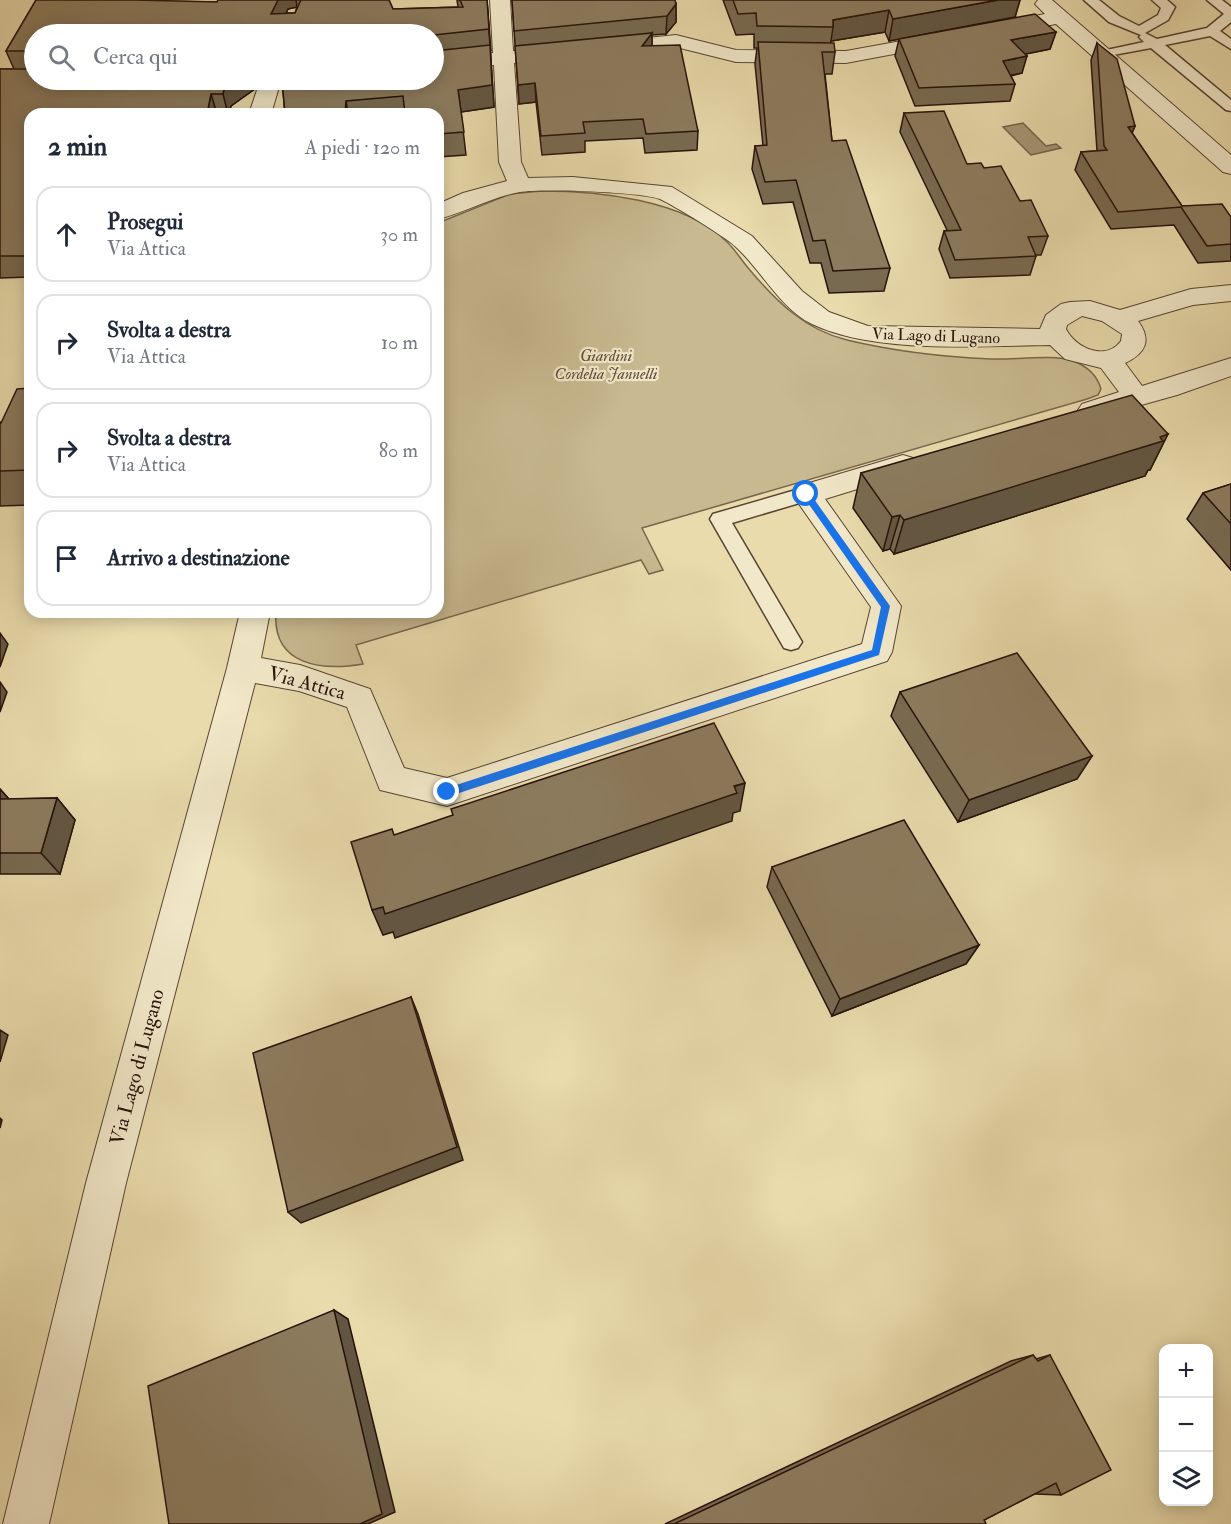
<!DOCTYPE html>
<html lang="it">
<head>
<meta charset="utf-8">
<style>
	:root { --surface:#fff; --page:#f6f6f7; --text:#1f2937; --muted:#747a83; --line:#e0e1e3 }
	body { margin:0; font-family:"IM FELL Double Pica",serif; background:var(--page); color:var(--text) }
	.controls { position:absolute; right:18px; bottom:18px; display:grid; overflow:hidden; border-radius:12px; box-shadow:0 3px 15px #0003 }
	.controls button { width:54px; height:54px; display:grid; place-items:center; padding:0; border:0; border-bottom:2px solid var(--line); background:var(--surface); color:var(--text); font:30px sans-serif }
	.stop { position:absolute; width:18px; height:18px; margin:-14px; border:4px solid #1a73e8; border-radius:50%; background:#fff }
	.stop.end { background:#1a73e8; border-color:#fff; box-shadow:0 2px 6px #0008 }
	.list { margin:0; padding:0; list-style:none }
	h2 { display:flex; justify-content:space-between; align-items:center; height:78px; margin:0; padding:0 24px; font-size:26px }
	h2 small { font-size:20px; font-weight:400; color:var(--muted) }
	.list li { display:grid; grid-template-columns:39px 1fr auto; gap:18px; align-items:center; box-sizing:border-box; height:96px; margin:0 12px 12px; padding:0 12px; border:2px solid var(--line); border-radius:18px }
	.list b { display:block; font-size:22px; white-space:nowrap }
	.list p { margin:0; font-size:20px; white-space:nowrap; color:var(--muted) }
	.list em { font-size:20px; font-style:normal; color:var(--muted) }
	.icon { flex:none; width:33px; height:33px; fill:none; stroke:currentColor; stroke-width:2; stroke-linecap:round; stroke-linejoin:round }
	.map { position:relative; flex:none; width:1231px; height:1524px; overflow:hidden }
	.search { position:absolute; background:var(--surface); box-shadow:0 3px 15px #0003; left:24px; top:24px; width:420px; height:66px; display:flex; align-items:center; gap:15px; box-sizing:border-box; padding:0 21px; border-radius:33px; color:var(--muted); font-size:22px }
	.panel { position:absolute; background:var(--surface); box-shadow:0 3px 15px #0003; left:24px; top:108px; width:420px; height:510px; border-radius:18px }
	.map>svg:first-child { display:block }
</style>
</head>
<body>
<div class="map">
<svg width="1231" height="1524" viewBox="0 0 1231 1524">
	<rect width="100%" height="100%" fill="#e9dbac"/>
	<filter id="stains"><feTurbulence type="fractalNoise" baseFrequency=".00333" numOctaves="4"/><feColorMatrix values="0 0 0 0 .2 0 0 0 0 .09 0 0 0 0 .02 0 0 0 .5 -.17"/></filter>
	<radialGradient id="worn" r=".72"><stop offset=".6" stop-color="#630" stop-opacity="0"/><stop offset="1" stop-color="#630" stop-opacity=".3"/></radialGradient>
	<!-- green -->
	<path fill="#c8b990" stroke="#78664d" stroke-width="1.5" d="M541,191C597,191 683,199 726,241C735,249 741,260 749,269C776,301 805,330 847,340C893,351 944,357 991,359C1014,360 1054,354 1073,361C1087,366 1097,375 1101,389L1098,395L1087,399L642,528L663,570L649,574L641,560L356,645L363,664C322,671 272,666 276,612H438V223L510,194Z"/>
	<!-- water -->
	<path fill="#a79775" stroke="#74624a" stroke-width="1.5" d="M1023,123L1046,146L1056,144L1061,148L1031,155L1003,127Z"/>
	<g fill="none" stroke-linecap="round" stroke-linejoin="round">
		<!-- service casing -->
		<g stroke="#584432" stroke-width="3">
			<g id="service">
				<path d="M1084,0H1099L1119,16L1139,26L1158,15L1161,8L1152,0H1167L1175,7L1168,20L1145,33L1157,39L1207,28L1224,14L1207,0H1222L1231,7V22L1220,31L1231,39V49L1210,36L1165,45L1231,100V111L1226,110L1151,48L1097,58V52L1144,42L1139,37L1141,35L1109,22Z"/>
				<path d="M806,487L813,489L816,494L813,499L732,523L802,642L798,648L791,650L784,648L710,519L713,514Z"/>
			</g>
		</g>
		<!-- minor casing -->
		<g stroke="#584432" stroke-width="2">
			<g id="minor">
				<path d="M490,0H510L513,51L561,46L568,48L571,52L568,56L561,58L514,63L521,162L528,178L573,177L672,187L752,236L802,291L829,312L868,326L1040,329L1046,315L1061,304L1070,302L1090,301L1120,310L1191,289L1231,285V301L1193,305L1138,321C1152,340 1146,353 1125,363L1142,386L1231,358V376L1177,395L1091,419L1082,416L1078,410L1082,404L1119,392L1101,368L1065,359L1050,345C980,346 875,354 812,324C780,308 762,271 736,247C726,237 673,205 660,199C642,192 541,188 520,192C491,197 466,212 438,219V204L463,193L507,181L499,162L494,65L434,71V59L493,53ZM1082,316L1102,321L1122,334L1121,341C1106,361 1076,349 1066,329L1067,325Z"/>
				<path d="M1038,0H1052L1231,155V174L1223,172L1056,24L1000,34L993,32L990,28L993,24L1045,14L1035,4Z"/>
				<path d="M940,34L947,36L950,40L947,44L846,63L736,62L676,47L609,54L602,52L599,48L602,44L609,42L676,35L736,50L846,51Z"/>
				<path d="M201,80H302L299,84L279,87L271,114H249L258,87L210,88L203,86L200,82Z"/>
				<path d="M903,455L913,458L917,465L913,472L825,499L901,606L892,652L887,661L447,806L380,790L347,707L299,691L255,683L126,1183L49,1524H3L86,1183L227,668L240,612H270L261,658L300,665L370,689L404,768L447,778L862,644L871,607L792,494L796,487Z"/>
			</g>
		</g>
		<!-- service -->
		<use href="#service" fill="#f1e8c9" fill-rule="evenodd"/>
		<!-- minor -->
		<use href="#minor" fill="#f1e8c9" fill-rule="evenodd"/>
	</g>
	<!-- wall -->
	<g fill="#786a51" stroke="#27120a" stroke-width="1.5" fill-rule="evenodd">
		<path d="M36,0H152L151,1L217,2L218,0H389L393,9L458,7L457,0H487L494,107L461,112L466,155L438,157V114H285L282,80H434V34H34V80H254L256,88L231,106L229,114H30V277L0,278V69H14L6,51ZM297,7L295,13H286L288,9Z"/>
		<path d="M512,0L676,4V22L666,34L652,35V46L698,131L697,150L645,153L643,138L585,141V152L542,155L536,102L519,104Z"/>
		<path d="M723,0H1020L1015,17L1056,32L1050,49L1025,54L1022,73L1011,76L1015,84L1010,101L915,106L895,56L899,39L889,41L885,32L831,41V43L835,52L832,74H825L832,141L890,268L884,291L829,293L821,263H810L793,202L763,204L752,169L755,146H763L755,64L757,48H754V34L736,35Z"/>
		<path d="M1097,43L1135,126L1132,133L1182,206L1231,217V261L1198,263L1174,225L1111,229L1075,170L1081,152L1097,151L1091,60Z"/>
		<path d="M904,113L967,164L984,168L1020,201L1048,236L1041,255H1036V256L1030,275L950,278L939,249L944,231L947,230L900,132Z"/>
		<path d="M30,388V505L0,506V422L1,423Z"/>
		<path d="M1168,434L1150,470H1148L1145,476L894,554L890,549L883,551L853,508L861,473Z"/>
		<path d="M1231,484V570L1187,519L1203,493Z"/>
		<path d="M900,692L1092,756L1077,779L958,822L891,716Z"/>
		<path d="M0,789L9,799L57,798L75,820L60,874H0Z"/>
		<path d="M772,867L979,945L966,964L832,1016L767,887Z"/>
		<path d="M1033,1355L1036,1359L1050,1355L1061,1495L1036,1494V1493L984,1520L986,1524H665L1011,1361Z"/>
	</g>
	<!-- shaded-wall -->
	<g fill="#625642" stroke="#27120a" stroke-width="1.5">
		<path d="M278,0H296L297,7L288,9L277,34L271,14Z"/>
		<path d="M487,0L491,51L489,29Z"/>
		<path d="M998,0H1020L1015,17L889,41L893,19Z"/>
		<path d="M676,4V22L666,34L667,16Z"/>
		<path d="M889,10L885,32L831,41L833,27V20Z"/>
		<path d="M1056,32L1050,49L1006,58L1011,40Z"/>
		<path d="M652,33V52L642,46Z"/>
		<path d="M490,45L494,107L461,112L458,90Z"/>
		<path d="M1027,56L1022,73L999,78L1003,61Z"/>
		<path d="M232,80H254L256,88L231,106L228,114L223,94L225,85Z"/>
		<path d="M535,83L536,102L519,104L518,85Z"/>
		<path d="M211,94L217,114H207Z"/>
		<path d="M346,101L348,114H345Z"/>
		<path d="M1135,126L1128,143V127Z"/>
		<path d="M1168,434L1150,470H1148L1145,476L894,554L904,520Z"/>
		<path d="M900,515L890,549L883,551L892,517Z"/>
		<path d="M0,633L8,644L0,667Z"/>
		<path d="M0,682L7,692L0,712Z"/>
		<path d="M1092,756L1077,779L958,822L969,800Z"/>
		<path d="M745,783L740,811L733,813L732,821L395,938L393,932L383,935L372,910Z"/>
		<path d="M0,789L15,806L0,809Z"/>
		<path d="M57,798L75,820L60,874L41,853Z"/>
		<path d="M979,945L966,964L832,1016L840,999Z"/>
		<path d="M411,997L418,1014L463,1160L301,1223L288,1212Z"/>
		<path d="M0,1030L8,1035L0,1062Z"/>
		<path d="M0,1118L2,1120L0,1128Z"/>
		<path d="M334,1310L348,1319L395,1512L368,1524H360Z"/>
	</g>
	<!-- building -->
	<g fill="#8c7b5e" stroke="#27120a" stroke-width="1.5">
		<path d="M36,0H134L217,2L218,0H278L271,14L295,13L301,0H389L393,9L463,7L460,0H487L489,29L434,35L34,34V56H27L25,51H6Z"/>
		<path d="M512,0H675L676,4L667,16L514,31Z"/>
		<path d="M733,0H998L893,19L889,10L833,20V27L757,26L756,13L738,14Z"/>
		<path d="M1035,14L1056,32L1011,40L1027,56L1003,61L1015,84L919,88L899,39Z"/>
		<path d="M652,33L642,46L680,45L698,131L646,134L643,119L583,122L585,133L541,136L535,83L518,85L515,46Z"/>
		<path d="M758,42L834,43L835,52H822L832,141L846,140L890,268L833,271L825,240L813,241L796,180L765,182L755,146L767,145Z"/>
		<path d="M1097,43L1117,59L1135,126L1128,127L1182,206L1222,204L1231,217V244L1207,246L1181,207L1118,212L1081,152L1107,150L1104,146Z"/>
		<path d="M490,45L492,85L458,90L464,132L438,134V114H405L403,96L346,101L345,114H285L282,80H434V51Z"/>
		<path d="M0,69H34V80H232L225,85L223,94H211L207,114H30V256H0Z"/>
		<path d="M944,111L967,164L981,163L984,168L1001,166L1020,201L1031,200L1048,236L1028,237L1036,256L955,260L944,231L961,230L904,113Z"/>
		<path d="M30,388V470L0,471V422L1,423L17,389Z"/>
		<path d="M1132,395L1168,434L1160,437L1163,441L904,520L900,515L892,517L861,473Z"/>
		<path d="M1231,484V524L1203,493Z"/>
		<path d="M1017,653L1092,756L969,800L900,692Z"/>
		<path d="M714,723L745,783L734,786L737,793L385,914L383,907L372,910L351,842L392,829L394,835L453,815L451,809Z"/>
		<path d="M57,798L41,853H0V799Z"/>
		<path d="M904,820L979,945L840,999L772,867Z"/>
		<path d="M411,997L457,1147L288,1212L253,1053Z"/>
		<path d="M334,1310L382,1514L360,1524H169L148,1386Z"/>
		<path d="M1033,1355L1038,1361L1050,1355L1111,1470L1061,1495L1056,1483L984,1520L986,1524H674Z"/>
	</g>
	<!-- route -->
	<path fill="#1a73e8" d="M803,492H809L890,606L879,655L447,797L443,795L442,792L447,788L872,650L881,607L803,496Z"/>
	<g text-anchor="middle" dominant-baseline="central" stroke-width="4.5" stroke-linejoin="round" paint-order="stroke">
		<!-- far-street labels -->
		<g font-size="16" fill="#27120a" stroke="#f1e8c9">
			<text transform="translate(936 336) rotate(2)">Via Lago di Lugano</text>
		</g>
		<!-- far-park labels -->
		<g font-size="16" font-style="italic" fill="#5f4c39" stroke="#f1e8c9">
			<text x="606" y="356">Giardini<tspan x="606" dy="18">Cordelia Jannelli</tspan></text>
		</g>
		<!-- street labels -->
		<g font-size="20" fill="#27120a" stroke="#f1e8c9">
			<text transform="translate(307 683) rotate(15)">Via Attica</text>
			<text transform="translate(137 1067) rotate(-75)">Via Lago di Lugano</text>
		</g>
	</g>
	<rect width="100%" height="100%" filter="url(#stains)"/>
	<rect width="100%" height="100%" fill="url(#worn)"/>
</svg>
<div class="controls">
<button>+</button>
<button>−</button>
<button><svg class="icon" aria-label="layers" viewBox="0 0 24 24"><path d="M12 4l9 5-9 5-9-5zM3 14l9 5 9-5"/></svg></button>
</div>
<div class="stop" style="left:806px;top:494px"></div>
<div class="stop end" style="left:447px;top:792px"></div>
<div class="search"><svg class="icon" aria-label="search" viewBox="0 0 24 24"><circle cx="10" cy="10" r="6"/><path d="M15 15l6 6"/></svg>Cerca qui</div>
<section class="panel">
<h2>2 min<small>A piedi · 120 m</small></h2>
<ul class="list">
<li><svg class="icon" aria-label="ahead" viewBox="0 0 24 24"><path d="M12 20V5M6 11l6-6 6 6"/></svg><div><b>Prosegui</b><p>Via Attica</p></div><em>30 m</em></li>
<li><svg class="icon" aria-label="right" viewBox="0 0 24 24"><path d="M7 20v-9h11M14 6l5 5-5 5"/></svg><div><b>Svolta a destra</b><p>Via Attica</p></div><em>10 m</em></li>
<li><svg class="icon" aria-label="right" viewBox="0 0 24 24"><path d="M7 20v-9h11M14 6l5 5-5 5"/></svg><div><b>Svolta a destra</b><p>Via Attica</p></div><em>80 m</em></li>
<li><svg class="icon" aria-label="arrive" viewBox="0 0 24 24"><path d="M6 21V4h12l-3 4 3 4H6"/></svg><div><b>Arrivo a destinazione</b></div></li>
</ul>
</section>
</div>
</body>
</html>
